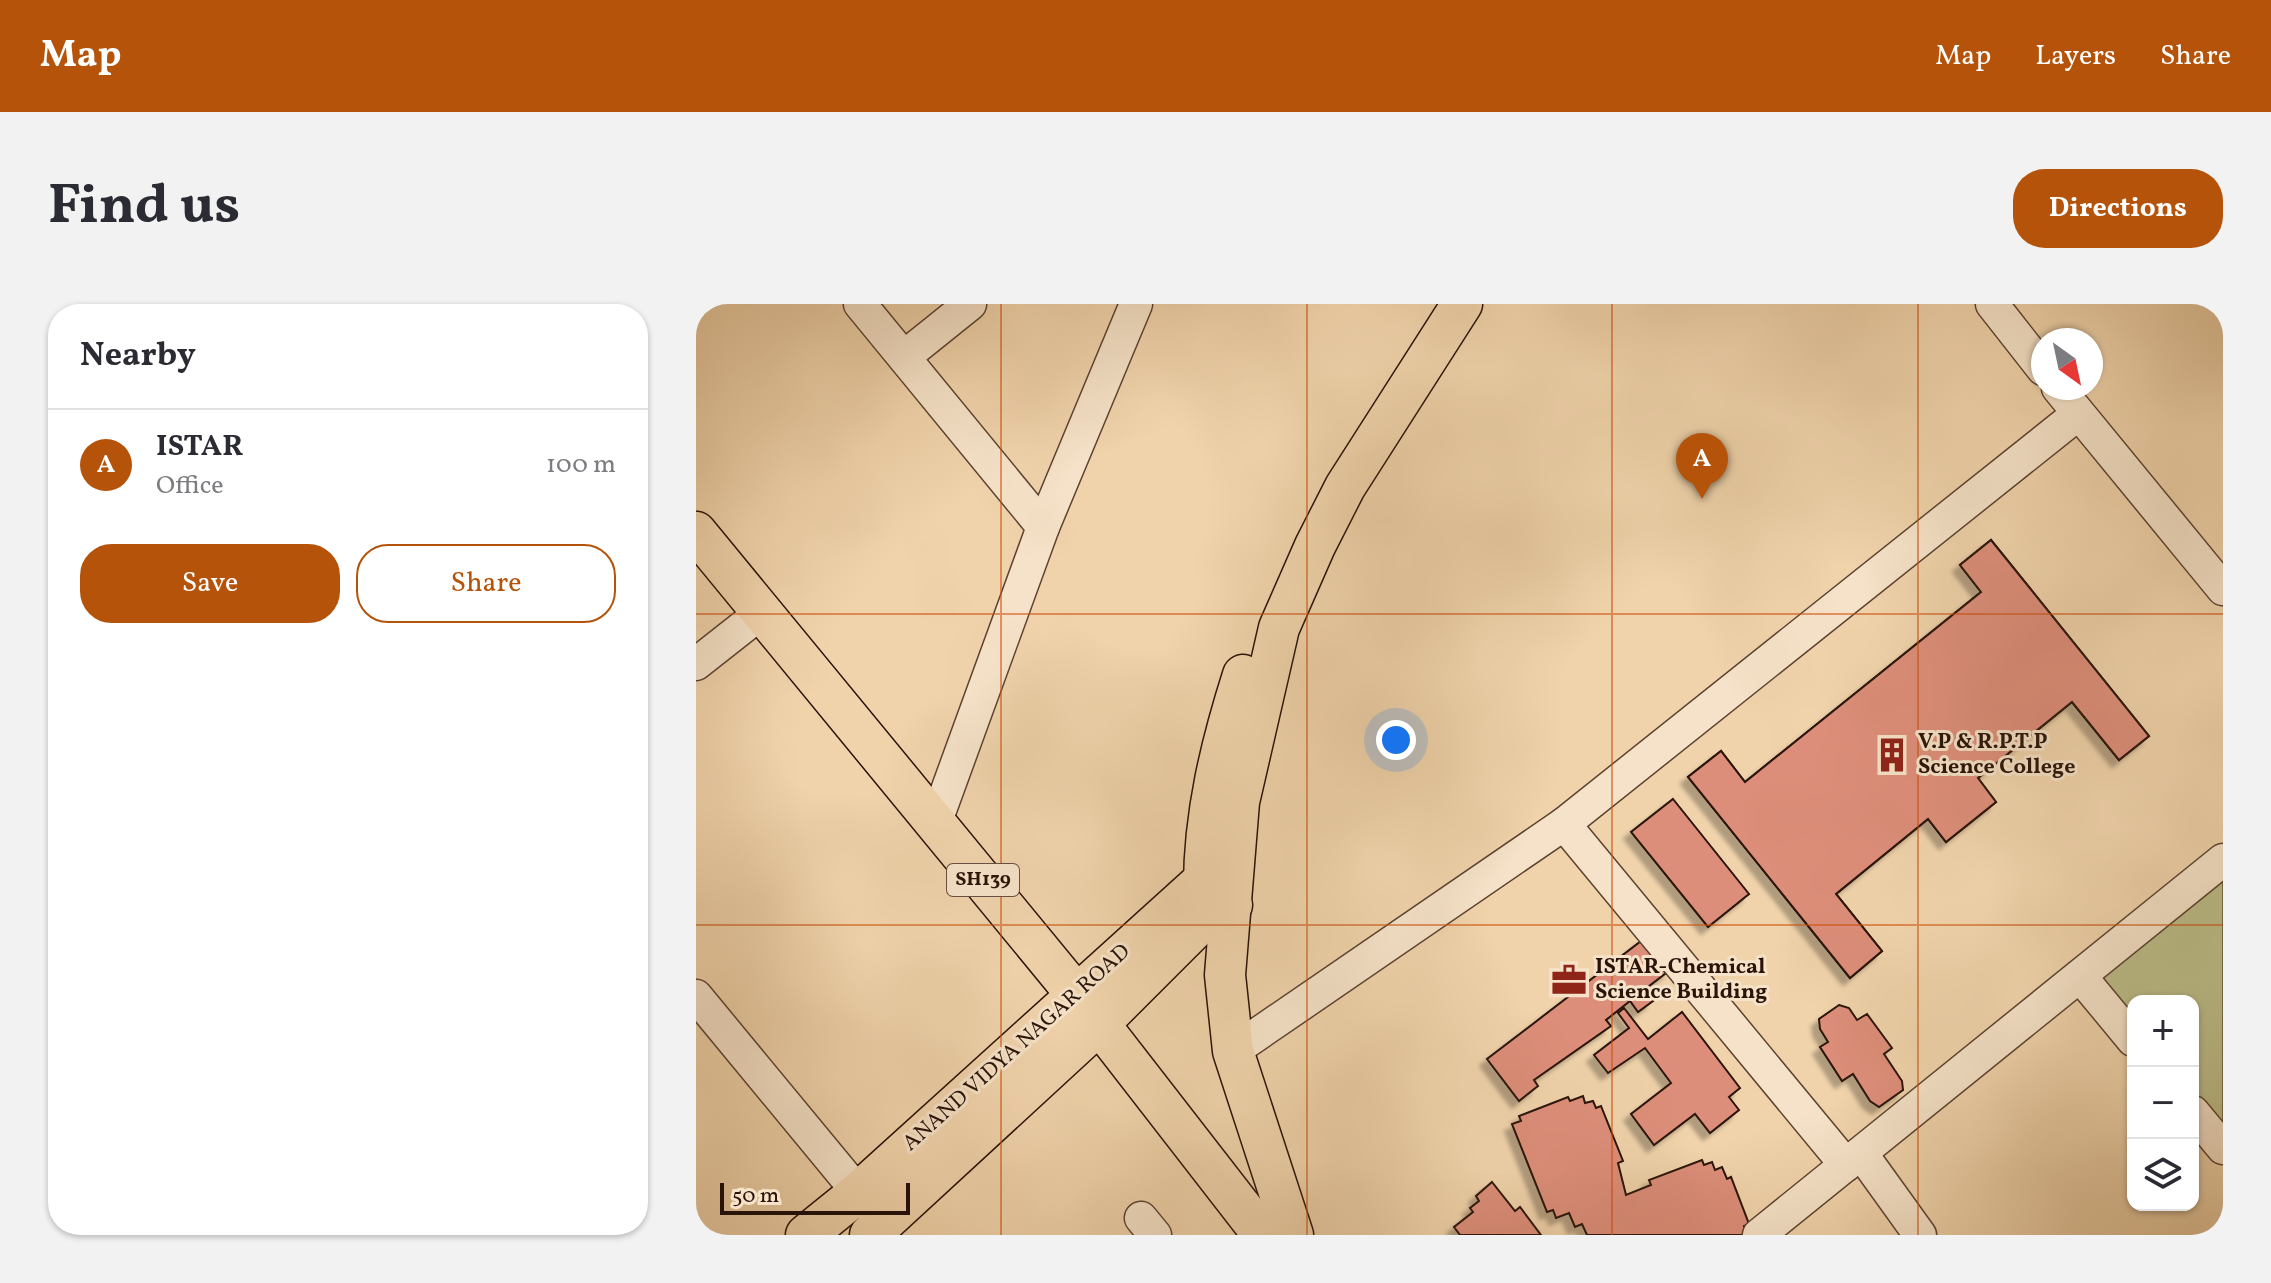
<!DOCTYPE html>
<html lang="en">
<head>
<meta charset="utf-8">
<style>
	:root { --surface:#fff; --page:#f2f2f3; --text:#2b2b33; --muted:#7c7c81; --line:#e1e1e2; --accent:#b45309 }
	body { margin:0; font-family:Vollkorn,serif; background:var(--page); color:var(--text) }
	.controls { position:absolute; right:24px; bottom:24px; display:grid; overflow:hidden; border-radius:16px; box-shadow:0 2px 6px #0004 }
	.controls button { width:72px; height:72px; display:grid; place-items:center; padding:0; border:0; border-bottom:2px solid var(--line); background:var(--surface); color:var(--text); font:40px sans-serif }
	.compass { position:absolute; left:1335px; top:24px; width:72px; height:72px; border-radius:50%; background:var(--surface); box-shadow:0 2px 6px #0004; rotate:147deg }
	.scale { position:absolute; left:24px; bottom:20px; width:190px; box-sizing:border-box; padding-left:8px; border:4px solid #2a1308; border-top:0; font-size:22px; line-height:28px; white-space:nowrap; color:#2a1308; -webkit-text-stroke:6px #f5e2c8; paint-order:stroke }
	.you { position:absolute; left:700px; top:436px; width:28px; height:28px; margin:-20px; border:6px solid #fff; border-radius:50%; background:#1a73e8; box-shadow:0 0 0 12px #1a73e833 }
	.badge { display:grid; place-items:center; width:52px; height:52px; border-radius:50%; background:var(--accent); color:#fff; font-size:26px; font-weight:700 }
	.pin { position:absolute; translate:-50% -66px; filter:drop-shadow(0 2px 4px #0008) }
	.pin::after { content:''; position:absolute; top:42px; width:28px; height:24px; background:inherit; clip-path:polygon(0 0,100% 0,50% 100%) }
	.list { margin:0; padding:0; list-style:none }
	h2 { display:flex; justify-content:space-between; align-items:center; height:104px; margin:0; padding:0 32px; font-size:34px }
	h2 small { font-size:26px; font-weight:400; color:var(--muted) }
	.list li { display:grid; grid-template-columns:52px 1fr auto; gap:24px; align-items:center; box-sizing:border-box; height:112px; padding:0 32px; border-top:2px solid var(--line) }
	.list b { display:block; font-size:30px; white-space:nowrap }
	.list p { margin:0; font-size:26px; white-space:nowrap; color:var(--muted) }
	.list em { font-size:26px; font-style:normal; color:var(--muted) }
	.actions { display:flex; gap:16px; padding:24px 32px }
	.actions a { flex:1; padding:18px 0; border:2px solid var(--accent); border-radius:32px; text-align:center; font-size:28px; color:var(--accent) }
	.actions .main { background:var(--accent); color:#fff }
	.icon { flex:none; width:44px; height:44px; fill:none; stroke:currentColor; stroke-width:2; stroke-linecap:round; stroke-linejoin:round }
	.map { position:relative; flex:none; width:1527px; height:931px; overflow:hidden; border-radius:32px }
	header { display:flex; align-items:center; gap:48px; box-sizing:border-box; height:112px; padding:0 40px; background:var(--accent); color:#fff }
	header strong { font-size:38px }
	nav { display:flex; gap:44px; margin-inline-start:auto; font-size:28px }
	.intro { display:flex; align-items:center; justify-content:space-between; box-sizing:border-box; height:192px; padding:0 48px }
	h1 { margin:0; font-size:56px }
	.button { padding:20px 36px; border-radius:32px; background:var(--accent); color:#fff; font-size:28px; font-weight:700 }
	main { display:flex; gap:48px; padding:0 48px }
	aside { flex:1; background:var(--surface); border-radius:32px; box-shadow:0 2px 6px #0004 }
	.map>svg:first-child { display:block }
</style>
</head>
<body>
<header>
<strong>Map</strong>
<nav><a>Map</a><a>Layers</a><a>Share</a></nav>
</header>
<div class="intro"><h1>Find us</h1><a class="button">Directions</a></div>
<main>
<aside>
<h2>Nearby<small></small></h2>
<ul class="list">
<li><span class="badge">A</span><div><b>ISTAR</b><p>Office</p></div><em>100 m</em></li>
</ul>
<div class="actions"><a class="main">Save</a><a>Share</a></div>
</aside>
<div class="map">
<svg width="1527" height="931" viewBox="0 0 1527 931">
	<defs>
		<filter id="shadow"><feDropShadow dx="-7" dy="7" stdDeviation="2" flood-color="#0004"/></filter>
	</defs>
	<rect width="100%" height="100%" fill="#f0d3ab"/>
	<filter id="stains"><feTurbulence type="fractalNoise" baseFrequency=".0025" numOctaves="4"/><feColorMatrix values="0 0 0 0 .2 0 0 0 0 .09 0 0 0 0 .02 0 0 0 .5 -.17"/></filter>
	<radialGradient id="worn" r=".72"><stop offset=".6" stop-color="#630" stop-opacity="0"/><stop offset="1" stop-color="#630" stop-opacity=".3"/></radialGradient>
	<!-- green -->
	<path fill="#bbbc88" stroke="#726848" stroke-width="2" d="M1527,556V845L1497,809V697H1437V736L1384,672Z"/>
	<!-- building -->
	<g fill="#dd8e7a" stroke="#2a1308" stroke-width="2" fill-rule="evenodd" filter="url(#shadow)">
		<path d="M1295,236L1453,432L1423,456L1376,398L1282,474L1300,498L1250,538L1232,515L1140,590L1186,647L1154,674L992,473L1025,447L1049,478L1285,288L1264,261ZM1310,323L1345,365L1257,434L1224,391ZM1163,441L1197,485L1109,553L1075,510Z"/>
		<path d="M1295,236L1453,432L1423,456L1376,398L1282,474L1300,498L1250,538L1232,515L1140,590L1186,647L1154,674L992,473L1025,447L1049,478L1285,288L1264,261Z"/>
		<path d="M977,495L1053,590L1012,623L935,528Z"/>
		<path d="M949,634L974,666L948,686L957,697L942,708L934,697L910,716L915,722L838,776L842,782L823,797L791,755Z"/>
		<path d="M1143,701L1153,704L1161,716L1171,710L1196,744L1188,750L1206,777L1207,786L1183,803L1174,797L1157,770L1146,777L1124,743L1132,738L1124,725L1123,715Z"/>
		<path d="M928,704L952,735L986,708L1044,784L1033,793L1043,806L1014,829L999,810L958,841L935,810L975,779L949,744L912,769L898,751L933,724L922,709Z"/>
		<path d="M887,792L889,799L897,797L900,804L905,802L927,857L922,859L930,891L955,881L953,876L1006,856L1008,861L1016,858L1019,866L1026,863L1031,875L1035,873L1053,920L1048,922L1051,931H891L886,920L879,923L873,909L860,914L857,906L851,908L816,820L825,817L823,812L872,793L874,797Z"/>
		<path d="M796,878L819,907L824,903L845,931H764L758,923L777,908L774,904L783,897L780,892Z"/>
	</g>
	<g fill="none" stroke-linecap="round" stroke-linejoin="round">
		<!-- minor casing -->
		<g stroke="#5c4331" stroke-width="35">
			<g id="minor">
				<path d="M164,0L347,223"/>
				<path d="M1296,0L1347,65"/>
				<path d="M208,53L274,0"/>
				<path d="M1362,84L1527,285"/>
				<path d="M0,360L66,308"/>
				<path d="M240,517L347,223L440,0"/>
				<path d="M1384,672L1437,736"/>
				<path d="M0,692L176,905"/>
				<path d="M537,747L868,520"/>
				<path d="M1497,808L1527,844"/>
				<path d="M1165,849L1224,931"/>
				<path d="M1150,861L868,520L1382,110"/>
				<path d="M445,914L459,931"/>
				<path d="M1063,931L1527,556"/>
			</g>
		</g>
		<!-- major casing -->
		<g stroke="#2a1308" stroke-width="43">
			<g id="major">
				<path d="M0,228L380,690L567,931"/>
				<path d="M508,583C508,510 525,440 547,371"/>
				<path d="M110,931L162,889L508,576L529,567"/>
				<path d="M174,931L402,721L508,615L536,601"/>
				<path d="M597,931L537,747L529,671L543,498L583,324L619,242L649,183L766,0"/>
			</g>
		</g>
		<!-- minor -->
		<use href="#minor" stroke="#f5e2c8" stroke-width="32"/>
		<!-- major -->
		<use href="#major" stroke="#f0d3ab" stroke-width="40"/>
	</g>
	<!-- grid -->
	<path fill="none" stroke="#cc4e0b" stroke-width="2" stroke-opacity="0.55" d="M305,0V931M611,0V931M916,0V931M1222,0V931M0,310H1527M0,621H1527"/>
	<!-- icons -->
	<defs>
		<g id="building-bare" transform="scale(2.76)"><path d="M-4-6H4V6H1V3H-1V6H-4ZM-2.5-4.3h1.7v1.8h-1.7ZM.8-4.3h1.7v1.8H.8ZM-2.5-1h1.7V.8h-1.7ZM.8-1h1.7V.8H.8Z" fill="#8f2418" stroke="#f5e2c8" stroke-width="2.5" paint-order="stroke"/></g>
		<g id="office-bare" transform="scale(2.76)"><path d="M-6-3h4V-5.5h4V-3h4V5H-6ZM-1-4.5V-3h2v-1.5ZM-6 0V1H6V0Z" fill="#8f2418" stroke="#f5e2c8" stroke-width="2.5" paint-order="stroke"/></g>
	</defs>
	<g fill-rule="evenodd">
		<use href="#building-bare" x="1196" y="451"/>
		<use href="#office-bare" x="873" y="676"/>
	</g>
	<g text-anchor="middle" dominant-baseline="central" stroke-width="6" stroke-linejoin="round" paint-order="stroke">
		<!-- shield labels -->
		<rect fill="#f5e2c8" stroke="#675142" stroke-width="2" x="251" y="560" width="72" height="32" rx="6"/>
		<g font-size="20" font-weight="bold" fill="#2a1308">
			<text x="287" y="576">SH139</text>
		</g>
		<!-- poi labels -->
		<g font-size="22" font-weight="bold" fill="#2a1308" stroke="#f5e2c8" text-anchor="start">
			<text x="1222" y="438">V.P &amp; R.P.T.P<tspan x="1222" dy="25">Science College</tspan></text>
			<text x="899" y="663">ISTAR-Chemical<tspan x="899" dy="25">Science Building</tspan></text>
		</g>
		<!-- street labels -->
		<g font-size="22" fill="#2a1308" stroke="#f5e2c8">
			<text transform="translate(321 744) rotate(-42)">ANAND VIDYA NAGAR ROAD</text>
		</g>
	</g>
	<rect width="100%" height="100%" filter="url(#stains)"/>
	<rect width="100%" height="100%" fill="url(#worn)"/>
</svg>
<div class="controls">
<button>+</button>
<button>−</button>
<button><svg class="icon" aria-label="layers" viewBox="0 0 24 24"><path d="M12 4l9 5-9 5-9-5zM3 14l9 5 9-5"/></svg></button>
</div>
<svg class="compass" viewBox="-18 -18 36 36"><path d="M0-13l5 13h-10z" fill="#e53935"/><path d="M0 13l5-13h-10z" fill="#7c7c81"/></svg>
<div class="scale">50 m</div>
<div class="you"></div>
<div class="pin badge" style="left:1006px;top:195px">A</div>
</div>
</main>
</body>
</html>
